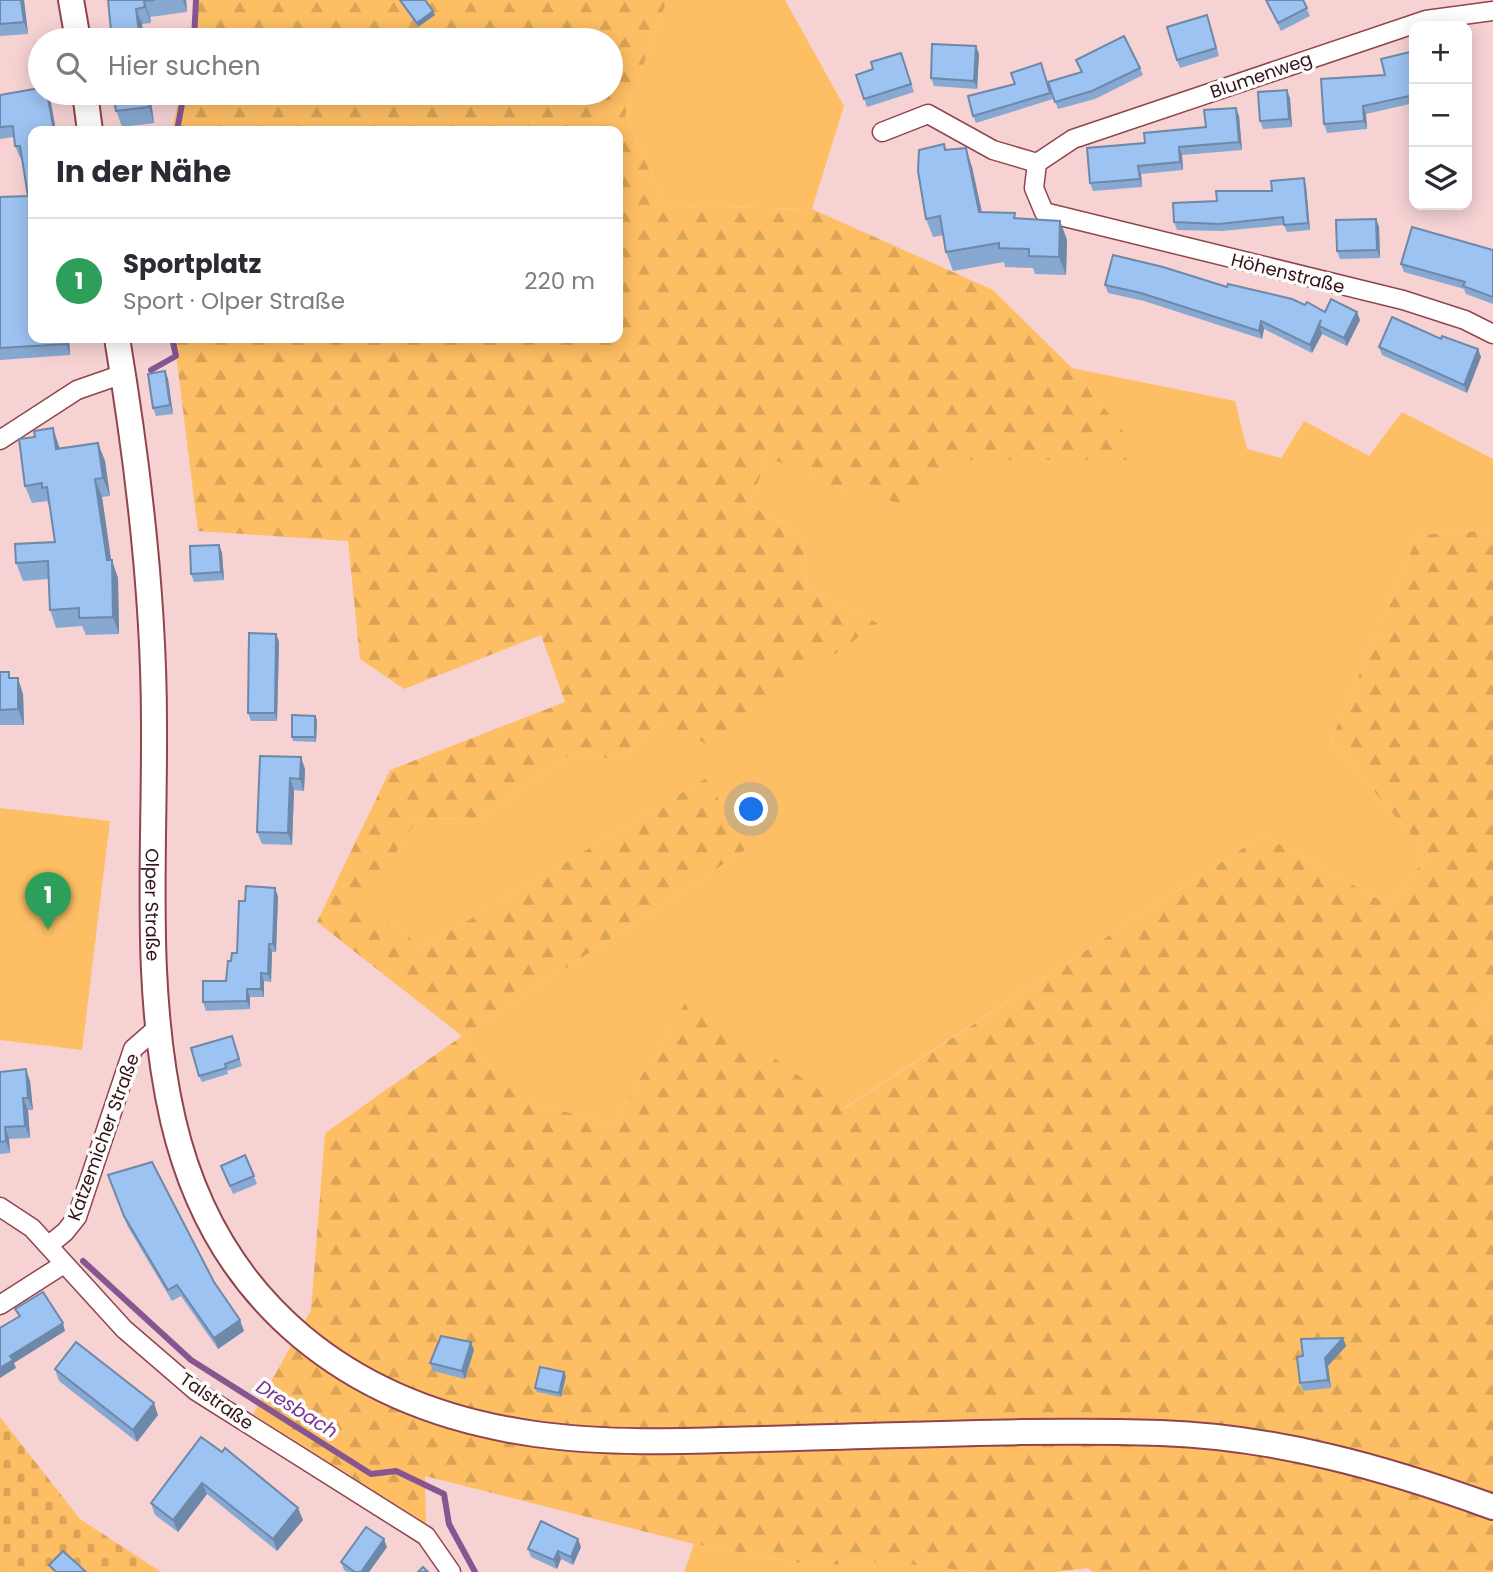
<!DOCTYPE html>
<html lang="de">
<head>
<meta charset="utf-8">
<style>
	:root { --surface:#fff; --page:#f2f2f3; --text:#2b2b33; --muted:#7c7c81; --line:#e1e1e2; --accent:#1a73e8 }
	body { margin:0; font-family:Poppins,sans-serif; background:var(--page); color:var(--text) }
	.controls { position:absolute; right:21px; top:21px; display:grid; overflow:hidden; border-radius:14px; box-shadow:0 4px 18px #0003 }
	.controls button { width:63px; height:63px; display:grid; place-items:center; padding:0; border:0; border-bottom:2px solid var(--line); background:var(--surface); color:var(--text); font:35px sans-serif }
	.you { position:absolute; left:752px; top:810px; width:24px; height:24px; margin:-18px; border:5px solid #fff; border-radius:50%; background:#1a73e8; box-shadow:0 0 0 10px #1a73e833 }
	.badge { display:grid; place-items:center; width:46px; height:46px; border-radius:50%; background:var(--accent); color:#fff; font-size:23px; font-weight:700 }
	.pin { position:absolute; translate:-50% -58px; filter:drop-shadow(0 2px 4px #0008) }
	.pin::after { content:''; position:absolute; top:37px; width:24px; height:21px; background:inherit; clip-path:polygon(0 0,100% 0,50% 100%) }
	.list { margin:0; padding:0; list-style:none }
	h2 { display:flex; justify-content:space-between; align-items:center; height:91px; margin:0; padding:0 28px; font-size:30px }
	h2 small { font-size:23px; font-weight:400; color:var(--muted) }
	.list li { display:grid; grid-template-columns:46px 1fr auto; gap:21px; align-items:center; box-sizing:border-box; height:126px; padding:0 28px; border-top:2px solid var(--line) }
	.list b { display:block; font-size:26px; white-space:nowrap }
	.list p { margin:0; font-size:23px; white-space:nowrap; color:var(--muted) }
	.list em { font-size:23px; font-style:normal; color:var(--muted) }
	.icon { flex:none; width:38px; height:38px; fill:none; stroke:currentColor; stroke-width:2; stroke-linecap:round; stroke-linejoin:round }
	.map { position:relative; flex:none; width:1493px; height:1572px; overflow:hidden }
	.search { position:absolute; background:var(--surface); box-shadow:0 4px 18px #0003; left:28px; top:28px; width:595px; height:77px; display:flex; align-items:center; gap:18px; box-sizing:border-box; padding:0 24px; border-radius:38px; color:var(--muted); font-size:26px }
	.panel { position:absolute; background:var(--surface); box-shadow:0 4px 18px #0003; left:28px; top:126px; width:595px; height:217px; border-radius:14px }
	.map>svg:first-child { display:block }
</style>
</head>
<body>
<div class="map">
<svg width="1493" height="1572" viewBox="0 0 1493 1572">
	<defs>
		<pattern id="forest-firs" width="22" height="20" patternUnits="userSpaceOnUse" patternTransform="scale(1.75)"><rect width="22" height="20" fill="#febf64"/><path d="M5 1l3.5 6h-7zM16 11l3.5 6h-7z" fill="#daa356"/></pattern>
		<pattern id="cemetery-stones" width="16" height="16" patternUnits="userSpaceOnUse" patternTransform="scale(1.75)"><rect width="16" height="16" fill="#febf64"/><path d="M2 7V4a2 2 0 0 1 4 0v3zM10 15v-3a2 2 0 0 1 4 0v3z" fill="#daa356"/></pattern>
	</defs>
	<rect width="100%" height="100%" fill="#f6d2d3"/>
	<!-- green -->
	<g fill="#febf64">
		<path d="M667,0H785L844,106L812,209L665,206L625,115Z"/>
		<path d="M1072,368L1235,401L1247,449L1281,458L1304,421L1369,456L1402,412L1493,459V530L1418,535L1331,741L1428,855L1389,905L1263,835L844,1108L688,999L613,1124L522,1101L463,1036L745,850L706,779L422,948L364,902L418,818L479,819L574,752L618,760L661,721L877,623L807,589L803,537L749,504L768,456L844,490L952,460H1145Z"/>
		<path d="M0,808L110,821L82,1050L0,1040Z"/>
		<path d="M1493,994V1025L1476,1015Z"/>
		<path d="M694,1544L817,1566L882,1561L976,1572H684Z"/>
	</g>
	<!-- forest -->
	<path fill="url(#forest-firs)" d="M198,0H667L625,115L665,206L812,209L993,290L1072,368L1146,460H952L920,508L844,490L768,457L749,504L803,537L807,589L878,623L708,745L661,721L618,760L574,752L479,819L418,818L365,902L422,948L707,778L745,850L463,1036L523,1101L613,1124L688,998L845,1108L1263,835L1389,905L1428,855L1331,741L1418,535L1493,530V994L1476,1015L1493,1025V1572H1093L1088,1568L1056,1572H976L882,1561L817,1566L694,1544L425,1476L426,1524L253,1414L311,1310L325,1133L462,1036L317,922L390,770L565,702L541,635L404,689L360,659L348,541L198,531L174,338H618V131H172L180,93H611V40H190Z"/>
	<!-- cemetery -->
	<path fill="url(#cemetery-stones)" d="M0,1417L80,1519L161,1572H0Z"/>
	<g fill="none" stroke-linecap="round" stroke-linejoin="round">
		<!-- stream -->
		<g stroke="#875690" stroke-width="6">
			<path d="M194,40L196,0"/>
			<path d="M177,131L184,93"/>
			<path d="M151,370L176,356L172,338"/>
			<path d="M83,1261L191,1360L371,1474L396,1471L444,1494L449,1524L475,1572"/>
		</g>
		<!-- street casing -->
		<g stroke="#90454d" stroke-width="21">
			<g id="street">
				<path d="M1493,11L1426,20L1073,139L1037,163L1034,188L1044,212L1403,300L1465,320L1493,334"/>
				<path d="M882,132L928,114L993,150L1037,163"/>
				<path d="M0,440L77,390L123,374"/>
				<path d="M0,1207L32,1228L124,1329L196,1391L426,1536L451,1572"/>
				<path d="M49,1245L65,1232L77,1217L133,1049L157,1028"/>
				<path d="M0,1305L64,1264"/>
			</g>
		</g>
		<!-- secondary casing -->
		<g stroke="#90454d" stroke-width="28">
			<g id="secondary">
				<path d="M71,0L78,40"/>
				<path d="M85,93L90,131"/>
				<path id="s1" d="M117,338C138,464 154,595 154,723C155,856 143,989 173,1120C216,1305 352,1408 535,1434C621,1446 710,1440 797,1438C918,1435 1040,1429 1161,1433C1276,1437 1386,1468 1493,1507"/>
			</g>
		</g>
		<!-- street -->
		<use href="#street" stroke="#fff" stroke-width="18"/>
		<!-- secondary -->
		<use href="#secondary" stroke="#fff" stroke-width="24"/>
	</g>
	<!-- wall -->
	<g fill="#87a8d0">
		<path d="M0,0H24L28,34L0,36Z"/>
		<path d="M108,0H186L187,12L150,17L151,23L142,24Z"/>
		<path d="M399,0L433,11L435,15L418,27Z"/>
		<path d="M1266,0H1303L1310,16L1281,31Z"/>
		<path d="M1210,23L1219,56L1180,68L1177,60Z"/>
		<path d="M976,46L979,54L977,89L934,86L931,78Z"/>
		<path d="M1414,51V103L1366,114L1367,129L1327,133L1324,124Z"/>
		<path d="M901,53L914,92L867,107L856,75L873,69Z"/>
		<path d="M1076,60L1140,68L1143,75L1095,99L1058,109L1048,82L1081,72Z"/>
		<path d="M1041,63L1053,99L976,123L973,116L1015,84Z"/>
		<path d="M111,93H150L154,123L122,127L112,99Z"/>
		<path d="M0,95L50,98L56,131H33L69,338L70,355L0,360V197L28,196L22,157L20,158L15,146L14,137L0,139Z"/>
		<path d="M1290,98L1292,127L1263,129L1260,121Z"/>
		<path d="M1236,108L1239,116L1242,150L1182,155L1183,170L1141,174L1142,187L1093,191L1090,183L1145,143L1206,127Z"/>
		<path d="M944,144L947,150L972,167L982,213L1016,218L1060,221L1067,240L1066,275L1035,274L1033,268L1005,267L1004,262L953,271L946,252L944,235L933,237L926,219Z"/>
		<path d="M1306,186L1310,230L1287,232L1284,225L1222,231L1177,230L1174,222L1217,201L1272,191Z"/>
		<path d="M1376,219L1379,227L1380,258L1340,259L1337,251Z"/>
		<path d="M1493,250V304L1466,294L1464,289L1404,272L1401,264Z"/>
		<path d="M1105,285L1227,287L1305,305L1325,312L1360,320L1347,346L1322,334L1312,353L1264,329L1262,339L1144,301L1108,293Z"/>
		<path d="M1379,347L1478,349L1481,357L1467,393L1382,355Z"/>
		<path d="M165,371L168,379L173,414L156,416L153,408Z"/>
		<path d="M98,443L105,461L110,496L102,497L111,560L118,578L119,634L86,635L82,626L56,628L50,610L48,579L23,581L16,563L55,542L50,506H49L47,501L32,503L25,486L59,446L60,449Z"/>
		<path d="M219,545L222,553L224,580L194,582L191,574Z"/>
		<path d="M276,634L279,642L277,721H251L248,713Z"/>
		<path d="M0,672L12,678L23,694L24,725H0Z"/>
		<path d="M315,716L317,720L316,742L293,741L292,737Z"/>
		<path d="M260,756L305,769L304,791L294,790L292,845L262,844L257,832Z"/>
		<path d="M278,896L276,952H272L271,982L264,981V997H250V1009L206,1011L203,1002L226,981L231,961L237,953L245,901Z"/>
		<path d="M232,1036L242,1066L227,1071L228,1074L202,1082L199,1076Z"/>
		<path d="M0,1072L30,1081L33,1110H28L30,1138L9,1139L10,1153L0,1154Z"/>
		<path d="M245,1155L257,1184L233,1194L221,1166Z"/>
		<path d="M108,1175L214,1282L244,1331L218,1349L181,1296L172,1301L128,1227Z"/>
		<path d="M1343,1338L1346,1346L1328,1366L1331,1388L1303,1391L1300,1383L1303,1356Z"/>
		<path d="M474,1350L465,1379L433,1371L430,1363Z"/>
		<path d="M55,1369L158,1415L137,1442L59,1381Z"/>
		<path d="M566,1376L561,1397L537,1392L535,1388Z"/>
		<path d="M201,1437L303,1520L277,1551L207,1494L178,1532L155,1515L151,1503Z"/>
		<path d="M387,1547L369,1572H347L344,1570L341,1562Z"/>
		<path d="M581,1547L573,1565L561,1559L557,1569L531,1557L528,1549Z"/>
	</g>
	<!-- shaded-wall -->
	<g fill="#6e88a9">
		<path d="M21,0H24L28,34L24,22Z"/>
		<path d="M183,0H186L187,12Z"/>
		<path d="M144,1L150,17L151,23L145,7Z"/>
		<path d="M136,9L142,24L144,40H140Z"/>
		<path d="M433,11L435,15L418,27L417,23Z"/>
		<path d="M976,46L979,54L977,89L974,81Z"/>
		<path d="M1287,90L1290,98L1292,127L1289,119Z"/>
		<path d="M47,93H48L50,98L56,131H54Z"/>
		<path d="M147,93H150L154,123L149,107Z"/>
		<path d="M1363,106L1366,114L1367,129L1364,121Z"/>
		<path d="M1236,108L1239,116L1242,150L1239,142Z"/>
		<path d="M1179,147L1182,155L1183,170L1180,162Z"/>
		<path d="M966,148L972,167L986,231L979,212Z"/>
		<path d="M1138,166L1141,174L1142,187L1140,179Z"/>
		<path d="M1304,178L1306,186L1310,230L1308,223Z"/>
		<path d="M1376,219L1379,227L1380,258L1377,250Z"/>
		<path d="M1060,221L1067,240L1066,275L1059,257Z"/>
		<path d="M1357,312L1360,320L1347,346L1344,338Z"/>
		<path d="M1321,320L1319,326L1322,334L1312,353L1310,345Z"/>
		<path d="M1261,321L1264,329L1262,339L1259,331Z"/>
		<path d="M66,338H69L70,355L66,344Z"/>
		<path d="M1478,349L1481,357L1467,393L1464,385Z"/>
		<path d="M165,371L168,379L173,414L170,405Z"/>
		<path d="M53,428L59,446L62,467L56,449Z"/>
		<path d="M98,443L105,461L110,496L103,478Z"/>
		<path d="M95,479L102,497L112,566V560L118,578L119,634L113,617L107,560Z"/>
		<path d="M219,545L222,553L224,580L221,572Z"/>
		<path d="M276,634L279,642L277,721L275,713Z"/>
		<path d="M18,678L23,694L24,725L18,709Z"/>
		<path d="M315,716L317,720L316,742L315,737Z"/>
		<path d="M301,757L305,769L304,791L300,779Z"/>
		<path d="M290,778L294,790L292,845L288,833Z"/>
		<path d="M275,888L278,896L276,952L273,944Z"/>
		<path d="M269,944L272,952L271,982L268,974Z"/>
		<path d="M261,973L264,981V997L261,989Z"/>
		<path d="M247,989L250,997V1009L247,1001Z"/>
		<path d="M26,1069L30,1081L33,1110L28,1098Z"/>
		<path d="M23,1098L28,1110L30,1138L25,1126Z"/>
		<path d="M5,1127L9,1139L10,1153L6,1141Z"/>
		<path d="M240,1320L244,1331L218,1349L214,1338Z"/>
		<path d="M63,1323L65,1331L14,1363L16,1368L0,1378V1368L10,1356Z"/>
		<path d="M1343,1338L1346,1346L1328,1366L1331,1388L1328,1380L1325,1358Z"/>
		<path d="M471,1342L474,1350L465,1379L462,1371Z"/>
		<path d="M564,1372L566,1376L561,1397L559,1393Z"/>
		<path d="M154,1403L158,1415L137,1442L133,1430Z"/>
		<path d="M202,1483L207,1494L178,1532L173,1520Z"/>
		<path d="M298,1508L303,1520L277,1551L273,1539Z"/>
		<path d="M384,1539L387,1547L369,1572H361Z"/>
		<path d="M578,1539L581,1547L573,1565L571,1557Z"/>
		<path d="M558,1551L561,1559L557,1569L554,1560Z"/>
	</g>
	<!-- building -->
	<g fill="#9dc3f2" stroke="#6e88a9" stroke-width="2">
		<path d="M0,0H21L24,22L0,24Z"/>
		<path d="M108,0H155L144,1L145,7L136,9L140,40H112Z"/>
		<path d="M400,0H425L433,11L417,23Z"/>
		<path d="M1266,0H1303L1307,8L1278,23Z"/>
		<path d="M1207,15L1216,48L1177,60L1167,27Z"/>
		<path d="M1124,36L1140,68L1092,91L1055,102L1048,82L1082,72L1076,60Z"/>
		<path d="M932,44L976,46L974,81L931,78Z"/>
		<path d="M1414,51V95L1363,106L1364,121L1324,124L1321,79L1385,75L1381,59Z"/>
		<path d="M901,53L911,84L864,99L856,75L873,69L871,62Z"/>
		<path d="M1041,63L1050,93L973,116L968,96L1015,84L1011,73Z"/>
		<path d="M40,88V93H47L54,131H33V338H66V344L0,348V197L28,196L20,146H15L13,126L0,127V95Z"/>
		<path d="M1287,90L1289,119L1260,121L1258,92Z"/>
		<path d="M111,93H147L149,107L116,111L114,99H112Z"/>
		<path d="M1236,108L1239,142L1179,147L1180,162L1138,166L1140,179L1090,183L1087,148L1145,143L1144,133L1206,127L1204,110Z"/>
		<path d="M944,144L945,150L966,148L979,212L1015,213L1014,218L1060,221L1059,257L1029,256V249L999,248V243L946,252L940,216L926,219L918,171L919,150Z"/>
		<path d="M1304,178L1308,223L1284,225L1283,217L1219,224L1174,222L1173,203L1217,201L1216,191H1272L1271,181Z"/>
		<path d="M1376,219L1377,250L1337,251L1336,220Z"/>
		<path d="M1412,227L1493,250V297L1463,286L1465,282L1401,264Z"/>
		<path d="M1113,255L1163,267L1227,287L1228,284L1292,299L1305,305L1307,302L1325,312L1331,299L1357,312L1344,338L1319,326L1321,320L1310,345L1261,321L1259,331L1141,293L1105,285Z"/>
		<path d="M1392,317L1441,339L1442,336L1478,349L1464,385L1379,347Z"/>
		<path d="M165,371L170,405L153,408L148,374Z"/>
		<path d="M53,428L56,449L98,443L103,478L95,479L107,560H112L113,617L79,618V608L50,610L48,561L16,563L15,544L55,542L47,487L42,488V483L25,486L19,439L35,437L34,431Z"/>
		<path d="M219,545L221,572L191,574L190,546Z"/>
		<path d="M249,633L276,634L275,713H248Z"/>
		<path d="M0,672H9V678H18V709L0,710Z"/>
		<path d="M292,715L315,716V737H292Z"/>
		<path d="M260,756L301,757L300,779L290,778L288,833L257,832Z"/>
		<path d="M246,886L275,888L273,944H269L268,974L261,973V989H247V1001L203,1002V981H226L228,961H231L232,953H237L239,901H245Z"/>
		<path d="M232,1036L239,1059L225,1064L226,1068L199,1076L191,1048Z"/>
		<path d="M26,1069L28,1098H23L25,1126L5,1127L6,1141L0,1142V1072Z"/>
		<path d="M245,1155L254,1176L230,1186L221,1166Z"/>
		<path d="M152,1162L214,1282L240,1320L214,1338L177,1285L168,1290L124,1216L108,1175Z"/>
		<path d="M43,1292L63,1323L10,1356L13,1360L0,1368V1328L20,1316L15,1309Z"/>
		<path d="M441,1336L471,1342L462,1371L430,1363Z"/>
		<path d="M1343,1338L1325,1358L1328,1380L1300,1383L1297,1357L1303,1356L1301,1339Z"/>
		<path d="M76,1342L154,1403L133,1430L55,1369Z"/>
		<path d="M540,1367L564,1372L559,1393L535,1388Z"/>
		<path d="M201,1437L222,1452L225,1448L298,1508L273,1539L202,1483L173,1520L151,1503Z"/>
		<path d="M541,1521L578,1539L571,1557L558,1551L554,1560L528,1549Z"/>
		<path d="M366,1527L384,1539L361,1572H355L341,1562Z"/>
		<path d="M63,1551L86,1572H56L49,1565Z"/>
		<path d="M423,1567L428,1572H418Z"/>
	</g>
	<g text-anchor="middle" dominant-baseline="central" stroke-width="7" stroke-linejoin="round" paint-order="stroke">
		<!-- street labels -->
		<g font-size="18" fill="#321316" stroke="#fdfdfd">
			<text transform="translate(1261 75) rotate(-19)">Blumenweg</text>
			<text transform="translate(1288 273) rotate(14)">Höhenstraße</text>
			<text stroke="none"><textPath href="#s1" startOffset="569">Olper Straße</textPath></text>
			<text transform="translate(103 1137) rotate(-70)">Katzemicher Straße</text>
			<text transform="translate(217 1401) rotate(35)">Talstraße</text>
		</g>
		<!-- water labels -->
		<g font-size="19" font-style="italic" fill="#783294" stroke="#fdfdfd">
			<text transform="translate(297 1409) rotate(32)">Dresbach</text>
		</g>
	</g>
</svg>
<div class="controls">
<button>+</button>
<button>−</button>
<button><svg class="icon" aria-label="layers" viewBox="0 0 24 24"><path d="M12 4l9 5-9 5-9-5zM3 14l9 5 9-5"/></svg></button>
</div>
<div class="you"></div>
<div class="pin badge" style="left:48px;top:930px;background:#2e9e5b">1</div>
<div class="search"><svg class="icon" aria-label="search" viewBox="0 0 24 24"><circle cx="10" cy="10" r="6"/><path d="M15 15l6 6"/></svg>Hier suchen</div>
<section class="panel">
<h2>In der Nähe<small></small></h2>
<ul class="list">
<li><span class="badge" style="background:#2e9e5b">1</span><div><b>Sportplatz</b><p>Sport · Olper Straße</p></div><em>220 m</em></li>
</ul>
</section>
</div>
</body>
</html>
